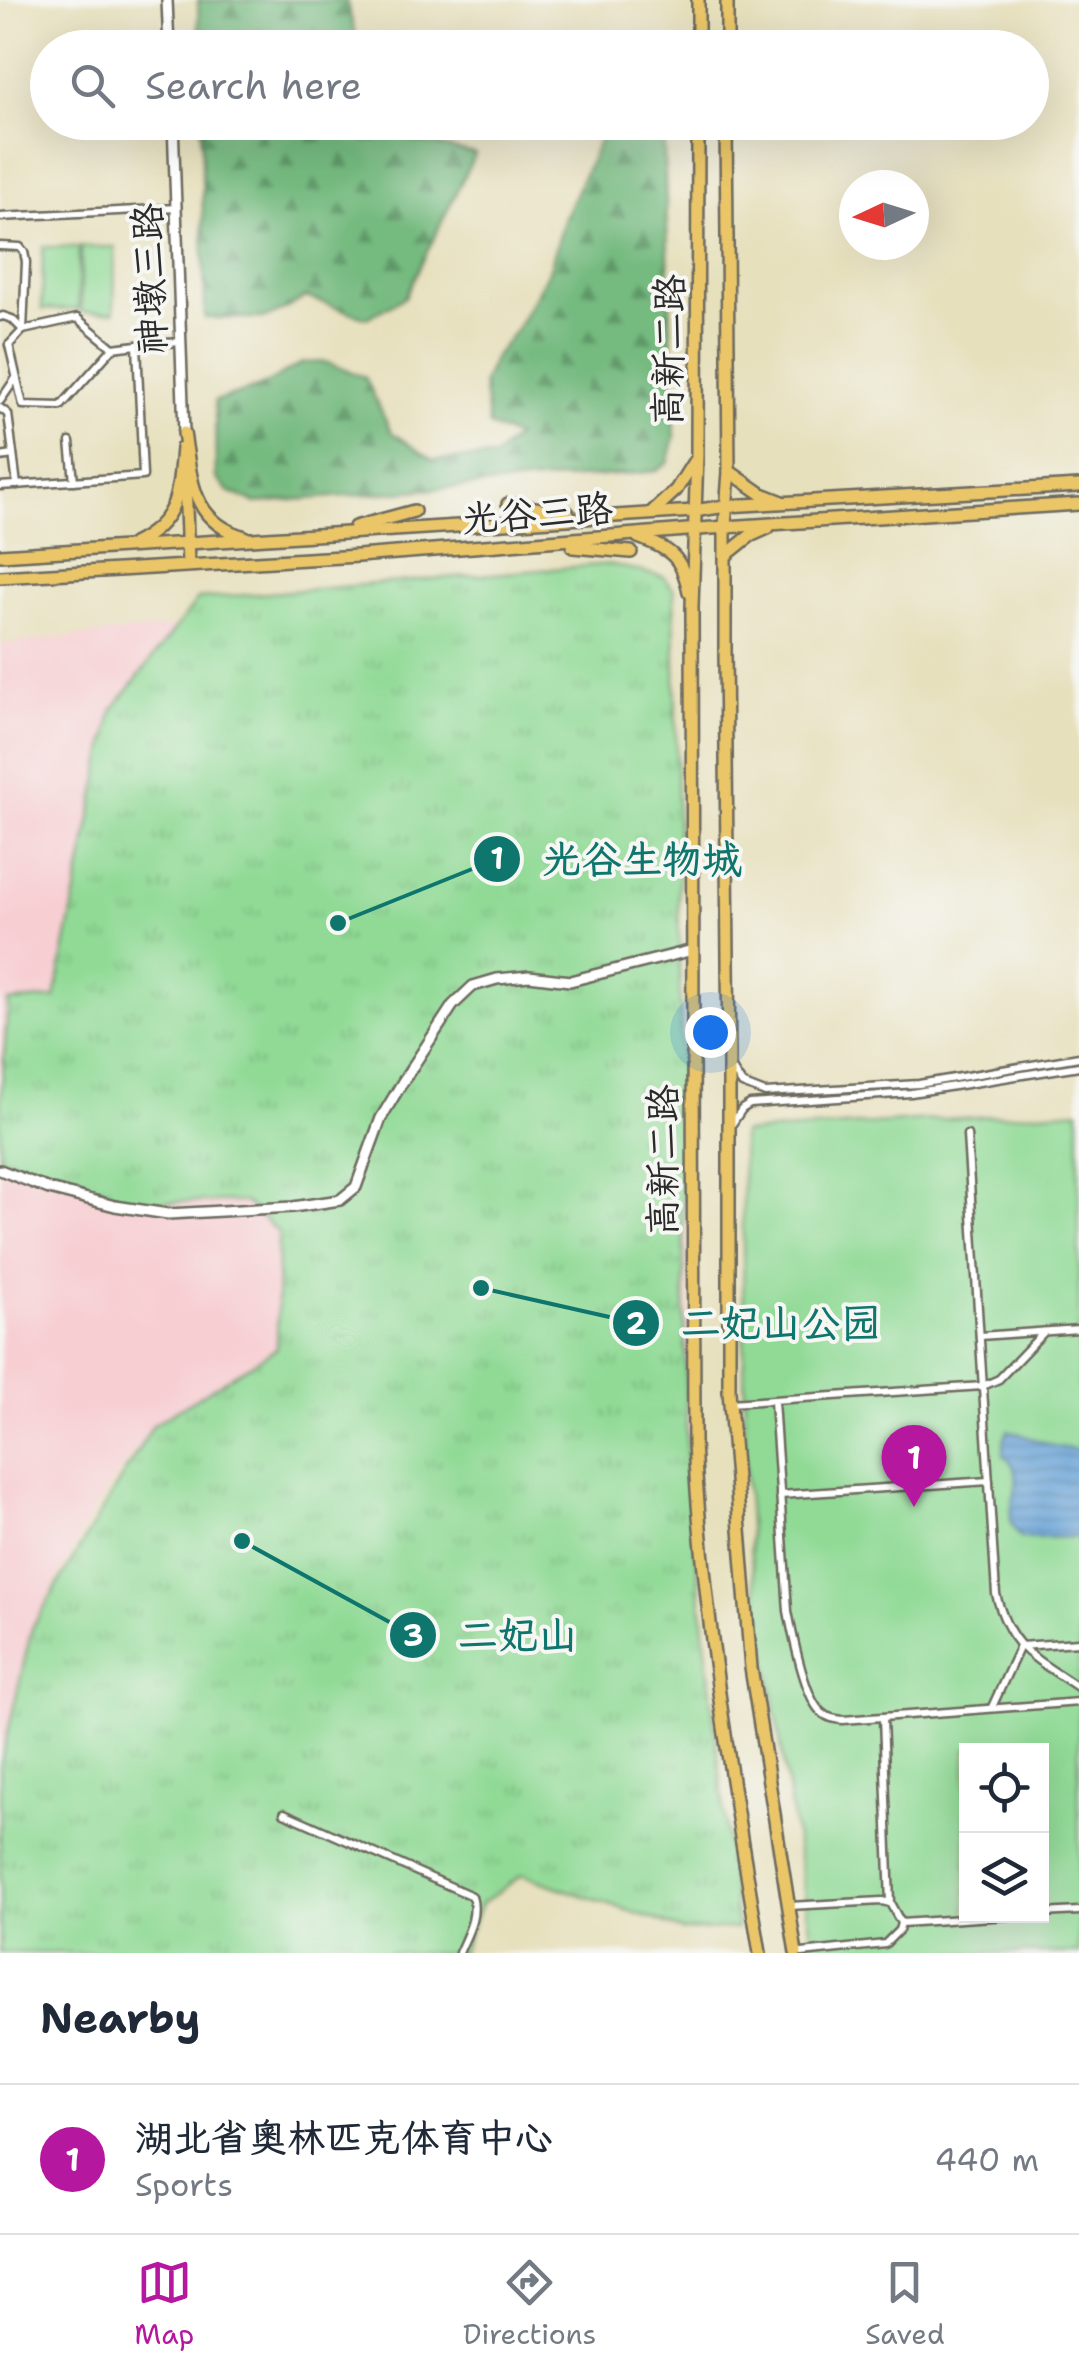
<!DOCTYPE html>
<html lang="en">
<head>
<meta charset="utf-8">
<style>
	:root { --surface:#fff; --page:#f2f2f3; --text:#1f2937; --muted:#747a83; --line:#e0e1e3; --accent:#b5179e }
	body { margin:0; font-family:"Shantell Sans","LXGW WenKai TC",sans-serif; background:var(--page); color:var(--text) }
	.controls { position:absolute; right:30px; bottom:30px; display:grid; overflow:hidden; border-radius:0px; box-shadow:0 10px 40px #0002 }
	.controls button { width:90px; height:90px; display:grid; place-items:center; padding:0; border:0; border-bottom:2px solid var(--line); background:var(--surface); color:var(--text); font:50px sans-serif }
	.compass { position:absolute; left:839px; top:170px; width:90px; height:90px; border-radius:50%; background:var(--surface); box-shadow:0 10px 40px #0002; rotate:266deg }
	.you { position:absolute; left:710px; top:1032px; width:35px; height:35px; margin:-25px; border:8px solid #fff; border-radius:50%; background:#1a73e8; box-shadow:0 0 0 15px #1a73e833 }
	.badge { display:grid; place-items:center; width:65px; height:65px; border-radius:50%; background:var(--accent); color:#fff; font-size:32px; font-weight:700 }
	.pin { position:absolute; translate:-50% -82px; filter:drop-shadow(0 2px 5px #0008) }
	.pin::after { content:''; position:absolute; top:52px; width:35px; height:30px; background:inherit; clip-path:polygon(0 0,100% 0,50% 100%) }
	.list { margin:0; padding:0; list-style:none }
	h2 { display:flex; justify-content:space-between; align-items:center; height:130px; margin:0; padding:0 40px; font-size:42px }
	h2 small { font-size:32px; font-weight:400; color:var(--muted) }
	.list li { display:grid; grid-template-columns:65px 1fr auto; gap:30px; align-items:center; box-sizing:border-box; height:150px; padding:0 40px; border-top:2px solid var(--line) }
	.list b { display:block; font-size:38px; white-space:nowrap }
	.list p { margin:0; font-size:32px; white-space:nowrap; color:var(--muted) }
	.list em { font-size:32px; font-style:normal; color:var(--muted) }
	.icon { flex:none; width:55px; height:55px; fill:none; stroke:currentColor; stroke-width:2; stroke-linecap:round; stroke-linejoin:round }
	.map { position:relative; flex:none; width:1079px; height:1953px; overflow:hidden }
	.search { position:absolute; background:var(--surface); box-shadow:0 10px 40px #0002; left:30px; right:30px; top:30px; height:110px; display:flex; align-items:center; gap:25px; box-sizing:border-box; padding:0 35px; border-radius:55px; color:var(--muted); font-size:38px }
	.sheet { height:280px; background:var(--surface) }
	nav { display:flex; justify-content:space-around; align-items:center; box-sizing:border-box; height:140px; border-top:2px solid var(--line); background:var(--surface); font-size:28px; color:var(--muted) }
	nav a { display:grid; justify-items:center; gap:5px }
	nav .on { color:var(--accent) }
	.map>svg:first-child { display:block }
</style>
</head>
<body>
<div class="map">
<svg width="1079" height="1953" viewBox="0 0 1079 1953">
	<defs>
		<pattern id="forest-firs" width="22" height="20" patternUnits="userSpaceOnUse" patternTransform="scale(2.5)"><rect width="22" height="20" fill="#74ba7f"/><path d="M5 1l3.5 6h-7zM16 11l3.5 6h-7z" fill="#5f9768"/></pattern>
		<pattern id="park-tufts" width="24" height="20" patternUnits="userSpaceOnUse" patternTransform="scale(2.5)"><rect width="24" height="20" fill="#91da96"/><path d="M3 7l-1-3M5 7V3M7 7l1-3M15 17l-1-3M17 17v-4M19 17l1-3" fill="none" stroke="#7dbb81"/></pattern>
		<pattern id="water-rules" width="6" height="5" patternUnits="userSpaceOnUse" patternTransform="scale(2.5)"><rect width="6" height="5" fill="#68a3d8"/><path d="M0 2.5h6" fill="none" stroke="#5685af"/></pattern>
	</defs>
	<rect width="100%" height="100%" fill="#f6f6f2"/>
	<filter id="ink" filterUnits="userSpaceOnUse"><feTurbulence type="fractalNoise" baseFrequency=".01" numOctaves="2"/><feDisplacementMap in="SourceGraphic" scale="20" xChannelSelector="R" yChannelSelector="G"/><feConvolveMatrix kernelMatrix="1 2 1 2 8 2 1 2 1" color-interpolation-filters="sRGB"/></filter>
	<filter id="wash" filterUnits="userSpaceOnUse"><feTurbulence type="fractalNoise" baseFrequency=".0048" numOctaves="4" result="noise"/><feDisplacementMap in="SourceGraphic" scale="40" xChannelSelector="R" yChannelSelector="G"/><feGaussianBlur stdDeviation="2.25" result="paint"/><feColorMatrix in="noise" values="0 0 0 0 0 0 0 0 0 0 0 0 0 0 0 0 0 1.4 0 .05"/><feComposite in="paint" operator="in"/></filter>
	<g filter="url(#wash)">
		<rect width="100%" height="100%" fill="#e7e0bd"/>
		<!-- built -->
		<path fill="#f7cfd3" d="M664,577L694,1443L671,1445L341,1372L153,1425L98,1503L32,1628L0,1766V644Z"/>
		<!-- forest -->
		<g fill="url(#forest-firs)" stroke="#507255" stroke-width="2.5">
			<path d="M198,0H346L359,47H199Z"/>
			<path d="M201,123H398L412,140L475,154L405,297L367,318L306,297L282,311L265,318H205Z"/>
			<path d="M607,123H663L675,437L668,463L656,471L628,474L255,503L228,491L216,478L215,401L260,387L302,363L325,362L365,377L391,432L433,460L495,457L516,437L489,426L483,383L494,358L516,330L550,268L565,217Z"/>
		</g>
		<!-- park -->
		<path fill="url(#park-tufts)" stroke="#5e8260" stroke-width="2.5" d="M610,564L664,577L674,590L687,1474L737,1928L683,1931L659,1921L522,1875L481,1904L461,1953H0V1766L32,1628L153,1425L277,1348L278,1232L245,1202H136L0,1157V1111L8,1002L55,998L112,711L198,599Z"/>
		<!-- pitch -->
		<g fill="#91da96" stroke="#5e8260" stroke-width="2.5" fill-rule="evenodd">
			<path d="M43,247H79L78,310L42,309Z"/>
			<path d="M81,247H115L114,312H81Z"/>
			<path d="M1079,1110V1953H814L751,1557L745,1456L742,1133ZM966,1750H1042V1916H966Z"/>
		</g>
		<!-- water -->
		<path fill="url(#water-rules)" stroke="#4a6782" stroke-width="2.5" d="M1008,1430L1056,1447L1079,1450V1537L1021,1538C1018,1533 1013,1528 1011,1522C1007,1502 1030,1475 1004,1456V1440Z"/>
	</g>
	<g filter="url(#ink)">
		<g fill="none" stroke-linecap="round" stroke-linejoin="round">
			<!-- minor casing -->
			<g stroke="#6d6a5e" stroke-width="11">
				<g id="minor">
					<path d="M0,217L177,208"/>
					<path d="M0,246L20,247L24,252L26,262L23,330L77,318L113,348"/>
					<path d="M0,317L3,316L12,319L23,330L9,345"/>
					<path d="M9,345L23,405L61,406L113,348L137,345"/>
					<path d="M0,401L16,378"/>
					<path d="M0,408L8,414L17,485"/>
					<path d="M70,442L74,481"/>
					<path d="M0,457L13,455"/>
					<path d="M0,486L143,476L137,345L181,342"/>
					<path d="M733,1070L742,1084L765,1093L919,1084L1079,1057"/>
					<path d="M732,1124L742,1109L750,1104L911,1093L1079,1066"/>
					<path d="M967,1135L996,1594C1010,1650 1034,1657 1079,1688"/>
					<path d="M980,1336L1079,1329"/>
					<path d="M774,1401L788,1611C792,1632 805,1698 821,1712C827,1718 835,1719 843,1720L1079,1702"/>
					<path d="M730,1403L983,1386L999,1379L1044,1332"/>
					<path d="M780,1495L989,1481"/>
					<path d="M992,1707L1020,1646L1079,1642"/>
					<path d="M883,1718L890,1903"/>
					<path d="M284,1813L472,1896C478,1917 467,1934 459,1953"/>
					<path d="M789,1906L882,1901L890,1903L901,1923"/>
					<path d="M1042,1913L1079,1911"/>
					<path d="M901,1923L1008,1916"/>
					<path d="M802,1953L885,1944L899,1930L901,1923"/>
				</g>
			</g>
			<!-- tertiary casing -->
			<g stroke="#6d6a5e" stroke-width="14">
				<g id="tertiary">
					<path d="M167,0L169,48"/>
					<path d="M173,122L184,433"/>
					<path d="M0,1170L49,1189L115,1206L168,1214L293,1207L340,1200L356,1187L381,1118L402,1083L453,1005L473,986L497,979L529,976L570,981L693,950"/>
				</g>
			</g>
			<!-- primary casing -->
			<g stroke="#6d6a5e" stroke-width="16">
				<g id="primary">
					<path d="M698,48V0"/>
					<path d="M727,48V0"/>
					<path d="M698,122L697,454L692,607L694,1443C703,1615 732,1784 760,1953"/>
					<path d="M726,122L729,471L725,527V650L729,1064V1391L751,1668L796,1953"/>
					<path d="M184,433C192,481 191,521 245,537"/>
					<path d="M729,471L762,494L780,501"/>
					<path d="M185,478L188,565"/>
					<path d="M508,504L568,513"/>
					<path d="M651,513L676,490L693,463"/>
					<path d="M355,527L414,511"/>
					<path d="M638,537C671,549 682,557 689,592"/>
					<path d="M133,544C179,521 178,493 182,448"/>
					<path d="M573,547L631,552"/>
					<path d="M0,555L694,511L726,506L1079,486"/>
					<path d="M725,556L750,536L768,528"/>
					<path d="M0,577L358,556L725,527L1079,504"/>
				</g>
			</g>
			<!-- minor -->
			<use href="#minor" stroke="#fff" stroke-width="6"/>
			<!-- tertiary -->
			<use href="#tertiary" stroke="#fff" stroke-width="9"/>
			<!-- primary -->
			<use href="#primary" stroke="#ebc669" stroke-width="11"/>
		</g>
	</g>
	<g text-anchor="middle" dominant-baseline="central" stroke-width="8" stroke-linejoin="round" paint-order="stroke">
		<!-- street labels -->
		<g font-size="38" fill="#2b2b2b" stroke="#f6f6f2">
			<text transform="translate(149 279) rotate(-92)">神墩三路</text>
			<text transform="translate(668 350) rotate(-89)">高新二路</text>
			<text transform="translate(537 513) rotate(-4)">光谷三路</text>
			<text transform="translate(662 1160) rotate(-90)">高新二路</text>
		</g>
	</g>
	<!-- callouts -->
	<path fill="none" stroke="#0f766e" stroke-width="4" d="M338 923L497 859M481 1288L636 1323M242 1541L413 1635"/>
	<g fill="#0f766e" stroke="#f6f6f2" stroke-width="4">
		<circle cx="338" cy="923" r="10"/>
		<circle cx="481" cy="1288" r="10"/>
		<circle cx="242" cy="1541" r="10"/>
		<circle cx="497" cy="859" r="25"/>
		<circle cx="636" cy="1323" r="25"/>
		<circle cx="413" cy="1635" r="25"/>
	</g>
	<g font-size="30" text-anchor="middle" font-weight="bold" fill="#fff">
		<text x="497" y="869">1</text>
		<text x="636" y="1334">2</text>
		<text x="413" y="1646">3</text>
	</g>
	<g font-size="40" text-anchor="middle" font-weight="bold" fill="#0f766e" stroke="#f6f6f2" stroke-width="8" stroke-linejoin="round" paint-order="stroke">
		<text x="642" y="873">光谷生物城</text>
		<text x="781" y="1337">二妃山公园</text>
		<text x="518" y="1649">二妃山</text>
	</g>
</svg>
<div class="controls">
<button><svg class="icon" aria-label="locate" viewBox="0 0 24 24"><circle cx="12" cy="12" r="6"/><path d="M12 2v4M12 18v4M2 12h4M18 12h4"/></svg></button>
<button><svg class="icon" aria-label="layers" viewBox="0 0 24 24"><path d="M12 4l9 5-9 5-9-5zM3 14l9 5 9-5"/></svg></button>
</div>
<svg class="compass" viewBox="-18 -18 36 36"><path d="M0-13l5 13h-10z" fill="#e53935"/><path d="M0 13l5-13h-10z" fill="#747a83"/></svg>
<div class="you"></div>
<div class="pin badge" style="left:914px;top:1507px">1</div>
<div class="search"><svg class="icon" aria-label="search" viewBox="0 0 24 24"><circle cx="10" cy="10" r="6"/><path d="M15 15l6 6"/></svg>Search here</div>
</div>
<section class="sheet">
<h2>Nearby<small></small></h2>
<ul class="list">
<li><span class="badge">1</span><div><b>湖北省奥林匹克体育中心</b><p>Sports</p></div><em>440 m</em></li>
</ul>
</section>
<nav>
<a class="on"><svg class="icon" aria-label="map" viewBox="0 0 24 24"><path d="M3 6l6-2 6 2 6-2v14l-6 2-6-2-6 2zM9 4v14M15 6v14"/></svg>Map</a>
<a><svg class="icon" aria-label="directions" viewBox="0 0 24 24"><path d="M12 3l9 9-9 9-9-9zM9 14v-3h6M13 9l2 2-2 2"/></svg>Directions</a>
<a><svg class="icon" aria-label="saved" viewBox="0 0 24 24"><path d="M7 4h10v16l-5-4-5 4z"/></svg>Saved</a>
</nav>
</body>
</html>
